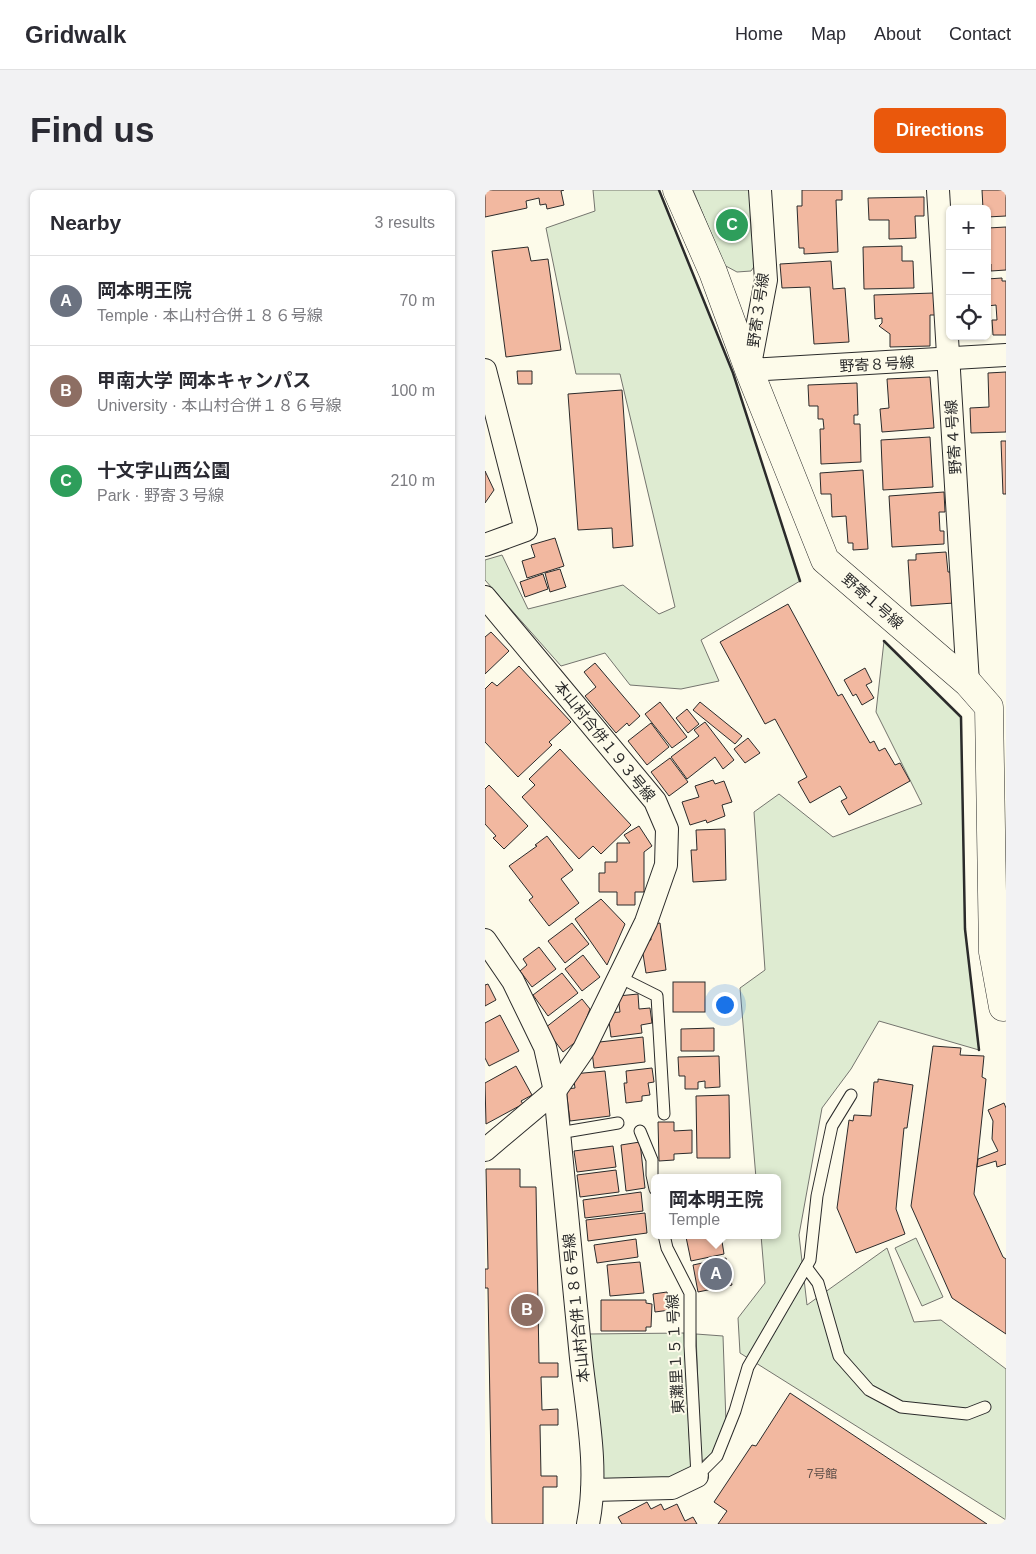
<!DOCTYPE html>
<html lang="en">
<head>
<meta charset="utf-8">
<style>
	:root { --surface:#fff; --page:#f2f2f3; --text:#2b2b33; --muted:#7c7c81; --line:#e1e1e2; --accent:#ea580c }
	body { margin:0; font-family:Helvetica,"Noto Sans JP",sans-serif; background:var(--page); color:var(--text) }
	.controls { position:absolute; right:15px; top:15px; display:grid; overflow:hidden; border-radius:8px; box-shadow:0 1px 4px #0004 }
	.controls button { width:45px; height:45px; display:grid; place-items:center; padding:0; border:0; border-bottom:1px solid var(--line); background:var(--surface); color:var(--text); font:25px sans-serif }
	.you { position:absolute; left:239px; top:814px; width:18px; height:18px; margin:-12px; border:4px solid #fff; border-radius:50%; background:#1a73e8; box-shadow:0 0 0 8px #1a73e833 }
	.badge { display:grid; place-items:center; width:32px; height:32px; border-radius:50%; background:var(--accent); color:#fff; font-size:16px; font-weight:700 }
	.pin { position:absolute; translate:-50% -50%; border:2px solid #fff; box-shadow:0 1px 5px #0006 }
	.popup { position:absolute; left:166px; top:984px; width:130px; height:65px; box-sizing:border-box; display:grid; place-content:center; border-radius:8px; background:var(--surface); filter:drop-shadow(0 1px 4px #0005); font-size:16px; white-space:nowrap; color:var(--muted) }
	.popup b { font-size:19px; color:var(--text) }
	.popup::after { content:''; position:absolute; left:50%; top:100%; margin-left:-10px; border:10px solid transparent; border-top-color:var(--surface) }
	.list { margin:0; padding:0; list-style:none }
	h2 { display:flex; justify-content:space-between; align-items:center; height:65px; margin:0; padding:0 20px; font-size:21px }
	h2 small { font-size:16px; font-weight:400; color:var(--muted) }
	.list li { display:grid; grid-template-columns:32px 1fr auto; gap:15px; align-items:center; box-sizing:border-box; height:90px; padding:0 20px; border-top:1px solid var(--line) }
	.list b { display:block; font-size:19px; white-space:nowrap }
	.list p { margin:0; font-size:16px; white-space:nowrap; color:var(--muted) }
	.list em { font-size:16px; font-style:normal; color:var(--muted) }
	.icon { flex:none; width:28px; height:28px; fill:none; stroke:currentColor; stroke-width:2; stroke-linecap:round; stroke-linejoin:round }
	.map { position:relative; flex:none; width:521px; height:1334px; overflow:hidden; border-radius:8px }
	header { display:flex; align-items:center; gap:30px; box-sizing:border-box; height:70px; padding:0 25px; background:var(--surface); border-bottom:1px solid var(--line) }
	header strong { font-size:24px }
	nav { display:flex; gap:28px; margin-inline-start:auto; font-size:18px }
	.intro { display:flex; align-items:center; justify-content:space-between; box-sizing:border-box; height:120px; padding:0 30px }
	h1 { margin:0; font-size:35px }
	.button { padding:12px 22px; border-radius:8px; background:var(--accent); color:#fff; font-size:18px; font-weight:700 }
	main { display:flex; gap:30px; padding:0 30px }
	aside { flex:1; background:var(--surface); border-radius:8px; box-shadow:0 1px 4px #0004 }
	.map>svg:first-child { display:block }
</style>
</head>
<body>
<header>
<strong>Gridwalk</strong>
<nav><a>Home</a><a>Map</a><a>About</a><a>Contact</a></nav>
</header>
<div class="intro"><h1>Find us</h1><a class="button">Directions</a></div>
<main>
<aside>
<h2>Nearby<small>3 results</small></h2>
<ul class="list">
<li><span class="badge" style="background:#6b7280">A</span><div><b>岡本明王院</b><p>Temple · 本山村合併１８６号線</p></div><em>70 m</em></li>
<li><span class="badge" style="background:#8d6e63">B</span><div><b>甲南大学 岡本キャンパス</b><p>University · 本山村合併１８６号線</p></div><em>100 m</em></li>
<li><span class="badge" style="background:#2e9e5b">C</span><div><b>十文字山西公園</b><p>Park · 野寄３号線</p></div><em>210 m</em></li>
</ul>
</aside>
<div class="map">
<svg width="521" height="1334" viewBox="0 0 521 1334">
	<rect width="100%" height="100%" fill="#fdfbea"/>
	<!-- green -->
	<g fill="#deebd1" stroke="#74746e">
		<path d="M108,0H174L248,183L315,391L216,450L234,491L196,499L145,495L120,463L76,476L0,390V370L17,365L43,419L138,395L174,424L190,417L135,184H91L61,38L110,21Z"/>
		<path d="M208,0H268L273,71L266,81L252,82L239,75Z"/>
		<path d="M399,451L476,527L480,739L494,860L394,831L366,879L337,918L314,1045L322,1115L402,1058L429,1132L456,1130L521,1179V1330L255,1163L253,1128L280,1093L276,1045H292V988H271L255,798L280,780L269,622L294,604L348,647L437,614L391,522Z"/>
		<path d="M431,1048L458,1107L437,1116L410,1058Z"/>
		<path d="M199,1143L206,1281L183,1292L115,1293L103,1144Z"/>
		<path d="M211,1144L238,1146L241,1233L227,1263L216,1272Z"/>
	</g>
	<!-- building -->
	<g fill="#f2b8a0" stroke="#2b2b2b">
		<path d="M0,0H79L76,1L79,15L62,19L61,14L55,15L54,8L41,11L42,18L0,27Z"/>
		<path d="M317,0H357V10H351L353,62L319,64V58H314L312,16H317Z"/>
		<path d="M497,0H521V26L502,27V19H498Z"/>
		<path d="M439,7V26H430L431,48L404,49V30H384L383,8Z"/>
		<path d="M521,37V80L506,81V74H502L503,38Z"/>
		<path d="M417,56V71H428L429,98L379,99L378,57Z"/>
		<path d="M43,57L46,71L63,69L76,160L21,167L7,61Z"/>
		<path d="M346,71L348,99L360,98L364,152L329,154L325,97L297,98L295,74Z"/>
		<path d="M517,88V91H521V145H508L507,130H512L511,115L502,116V89Z"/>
		<path d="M449,103L450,125H445V156L405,157V144L394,136L397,133V128L390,129L389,105Z"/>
		<path d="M32,181H47V194H33Z"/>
		<path d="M521,182V242L486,243L485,218L504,217L503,183Z"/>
		<path d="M445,187L449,238L397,242L395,219L404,218L402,189Z"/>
		<path d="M372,193L373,225H369V234H375L376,272L336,274L335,239H339L338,229H333V216H324L323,195Z"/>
		<path d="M137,200L148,356L128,358L127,338L93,340L83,204Z"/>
		<path d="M445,247L448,297L398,300L396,250Z"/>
		<path d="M516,251H521V304H518Z"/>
		<path d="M378,280L383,359L368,360V353H363L361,326L347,327L346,304H336L335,283Z"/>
		<path d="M0,281L9,300L0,313Z"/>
		<path d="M459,302L460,322H454L455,341H459V354L407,357L404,306Z"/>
		<path d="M70,348L79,376L42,388L37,371L50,367L46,355Z"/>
		<path d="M461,362L463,382H467L469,413L426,416L423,370H431V364Z"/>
		<path d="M75,379L81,397L65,402L60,383Z"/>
		<path d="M58,384L63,399L40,407L35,392Z"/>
		<path d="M303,414L353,506L357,504L385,553L389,551L394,561L400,558L410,575L415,573L425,591L364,625L356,611L362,608L355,596L325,613L313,592L322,587L290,529L280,534L235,452Z"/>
		<path d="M6,442L24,461L0,484V447Z"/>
		<path d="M110,473L155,526L144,536L142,533L131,543L100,506L111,497L99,482Z"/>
		<path d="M34,476L86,532L64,552L67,555L33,587L0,552V499L7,492L12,496Z"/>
		<path d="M380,478L387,492L381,495L389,508L377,515L371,504L368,506L359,490Z"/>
		<path d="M175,512L202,547L187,558L160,524Z"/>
		<path d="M215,512L257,546L250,554L208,520Z"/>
		<path d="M202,519L214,534L203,543L191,528Z"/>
		<path d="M220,532L249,570L238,579L230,567L202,589L186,567L214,546L209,540Z"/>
		<path d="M166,533L184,557L162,575L143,551Z"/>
		<path d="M263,548L275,563L260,573L249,559Z"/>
		<path d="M75,559L146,635L116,664L108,656L94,669L37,607L50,595L44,589Z"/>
		<path d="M185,568L203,592L184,606L166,582Z"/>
		<path d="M228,590L230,594L239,591L247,612L237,615L240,626L222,633L221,630L205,635L197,612L214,607L210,596Z"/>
		<path d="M4,595L43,636L19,659L8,648L11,646L0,634V599Z"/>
		<path d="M154,636L167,656L159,662V702H150V715H132V702H114V683H120V672H132V653H145L139,645Z"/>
		<path d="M240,639L241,690L208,692L206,660H212L211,640Z"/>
		<path d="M62,646L88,680L76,689L94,713L64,736L44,710L48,707L24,676L52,656L50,655Z"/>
		<path d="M116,709L140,734L122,775L90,729Z"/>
		<path d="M87,733L104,754L80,773L63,751Z"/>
		<path d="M175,733L181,780L161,783L156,751L166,750L164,735Z"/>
		<path d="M54,757L71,779L47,797L35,781L42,775L38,769Z"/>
		<path d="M98,765L115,787L97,801L80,779Z"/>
		<path d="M77,783L93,803L63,826L48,805Z"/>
		<rect x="188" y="792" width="32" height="30"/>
		<path d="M3,794L11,810L0,816V795Z"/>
		<path d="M153,804L154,819L165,818L167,833L156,835L157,843L126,847L123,823L135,822L133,806Z"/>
		<path d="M97,809L105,819L93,850L78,862L60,838Z"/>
		<path d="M15,825L34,861L4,876L0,868V833Z"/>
		<path d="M229,838V861H196V839Z"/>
		<path d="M158,847L160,872L109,878L106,853Z"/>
		<path d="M448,856L476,858L475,865L499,866L497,887L501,889L489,1004L518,1067L521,1069V1144L467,1108L426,1016Z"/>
		<path d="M234,866L235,897L220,898V891L213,892V899H200V886H194L193,867Z"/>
		<path d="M31,876L47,905L36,911L38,914L1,934L0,893Z"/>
		<path d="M167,878L169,892L163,893L165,905L157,906V911L141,913L139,893H142L141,881Z"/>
		<path d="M120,881L125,926L85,931L81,899L90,898L88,884Z"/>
		<path d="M393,889L428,895L422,938H419L411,1019L420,1044L371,1063L352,1018L364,930L368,931L369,925L386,926L389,892H393Z"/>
		<path d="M244,905L245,968H212L211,906Z"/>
		<path d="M519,913L521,918V974L512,977L511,971L492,977L493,969L513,961L507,949L508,931L503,920Z"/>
		<path d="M173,932H189V941L207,940V963L189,964V970L174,971Z"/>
		<path d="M155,952L160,998L141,1001L136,955Z"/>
		<path d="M128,956L131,977L92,982L89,961Z"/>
		<path d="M1,979H35V997H51L54,1173H73V1187H56L57,1220L73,1219V1235H55L56,1286H72V1297H58V1334H7L3,1098H0V1079H3Z"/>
		<path d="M131,980L134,1002L95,1007L92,985Z"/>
		<path d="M156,1002L158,1021L100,1028L98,1010Z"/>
		<path d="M160,1023L162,1043L103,1051L101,1030Z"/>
		<path d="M209,1045H236L239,1064L206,1071L201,1047Z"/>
		<path d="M151,1049L153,1067L112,1073L109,1055Z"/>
		<path d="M241,1068L247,1095L213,1102L208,1075Z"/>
		<path d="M155,1072L159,1103L125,1106L122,1075Z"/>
		<path d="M182,1102L185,1120L170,1122L168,1104Z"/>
		<path d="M116,1110H161V1113L167,1114L166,1137H161V1141H116Z"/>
		<path d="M305,1203L502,1334H233L242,1321L229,1312L267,1255L271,1256Z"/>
		<path d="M162,1312L166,1319L176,1314L179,1320L192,1314L200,1331L208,1327L212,1334H137L133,1327Z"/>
	</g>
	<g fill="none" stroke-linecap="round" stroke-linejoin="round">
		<!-- lane casing -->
		<g stroke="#2b2b2b" stroke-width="13">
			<g id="lane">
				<path d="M134,787L172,806L179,924"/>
				<path d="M155,941L167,970V985L170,999"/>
				<path d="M74,943L133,933"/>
				<path d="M179,1045L182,1058L205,1103V1156L212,1286"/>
				<path d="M321,1077L325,1070L332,1006L347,936L366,905"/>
				<path d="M212,1286L232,1266L250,1221L263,1177L321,1077L333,1093L354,1166L384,1200L416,1217L482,1224L500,1217"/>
			</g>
		</g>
		<!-- street casing -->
		<g stroke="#2b2b2b" stroke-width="24">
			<g id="street">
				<path d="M275,0L281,90L264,180L521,165"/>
				<path d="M453,0L483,493"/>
				<path d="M0,180L41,340L0,355"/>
				<path d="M0,407L170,611L182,639L181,675L161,732L99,859L70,901L0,960"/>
				<path d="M0,750L28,791L60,857L70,901C78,990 87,1079 96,1168C102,1223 114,1279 103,1334"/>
				<path d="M107,1300L187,1298L212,1286"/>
			</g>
		</g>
		<!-- secondary casing -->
		<g stroke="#2b2b2b" stroke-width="29">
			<path id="secondary" d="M192,0L228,82L264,180L340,370L483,493L504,517L508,762L518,817"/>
		</g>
		<!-- lane -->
		<use href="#lane" stroke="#fdfbea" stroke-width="11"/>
		<!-- street -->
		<use href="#street" stroke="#fdfbea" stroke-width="22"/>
		<!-- secondary -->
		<use href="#secondary" stroke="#fdfbea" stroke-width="28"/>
		<!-- wall -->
		<g stroke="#2b2b2b" stroke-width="2.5">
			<path d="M174,0L248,183L315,391"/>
			<path d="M399,451L476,527L480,739L494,860"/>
		</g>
	</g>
	<g text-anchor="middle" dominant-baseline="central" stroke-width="4" stroke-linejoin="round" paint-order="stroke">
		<!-- number labels -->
		<g font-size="12" fill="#5d4e48">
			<text x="337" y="1284">7号館</text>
		</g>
		<!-- street labels -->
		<g font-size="15" fill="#2b2b2b" stroke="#fdfbea">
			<text transform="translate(273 120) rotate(-82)">野寄３号線</text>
			<text transform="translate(392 174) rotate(-3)">野寄８号線</text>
			<text transform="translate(468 247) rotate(-94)">野寄４号線</text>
			<text transform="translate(388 411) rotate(41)">野寄１号線</text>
			<text transform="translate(120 551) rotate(51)">本山村合併１９３号線</text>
			<text transform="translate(91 1118) rotate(-96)">本山村合併１８６号線</text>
			<text transform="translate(190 1164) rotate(-93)">東灘里１５１号線</text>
		</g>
	</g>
</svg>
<div class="controls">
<button>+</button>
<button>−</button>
<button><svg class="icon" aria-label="locate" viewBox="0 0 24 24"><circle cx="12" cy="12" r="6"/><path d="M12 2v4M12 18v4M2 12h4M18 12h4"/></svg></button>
</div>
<div class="you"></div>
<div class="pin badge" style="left:231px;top:1084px;background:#6b7280">A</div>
<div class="popup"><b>岡本明王院</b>Temple</div>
<div class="pin badge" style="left:42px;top:1120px;background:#8d6e63">B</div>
<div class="pin badge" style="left:247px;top:35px;background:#2e9e5b">C</div>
</div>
</main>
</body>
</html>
